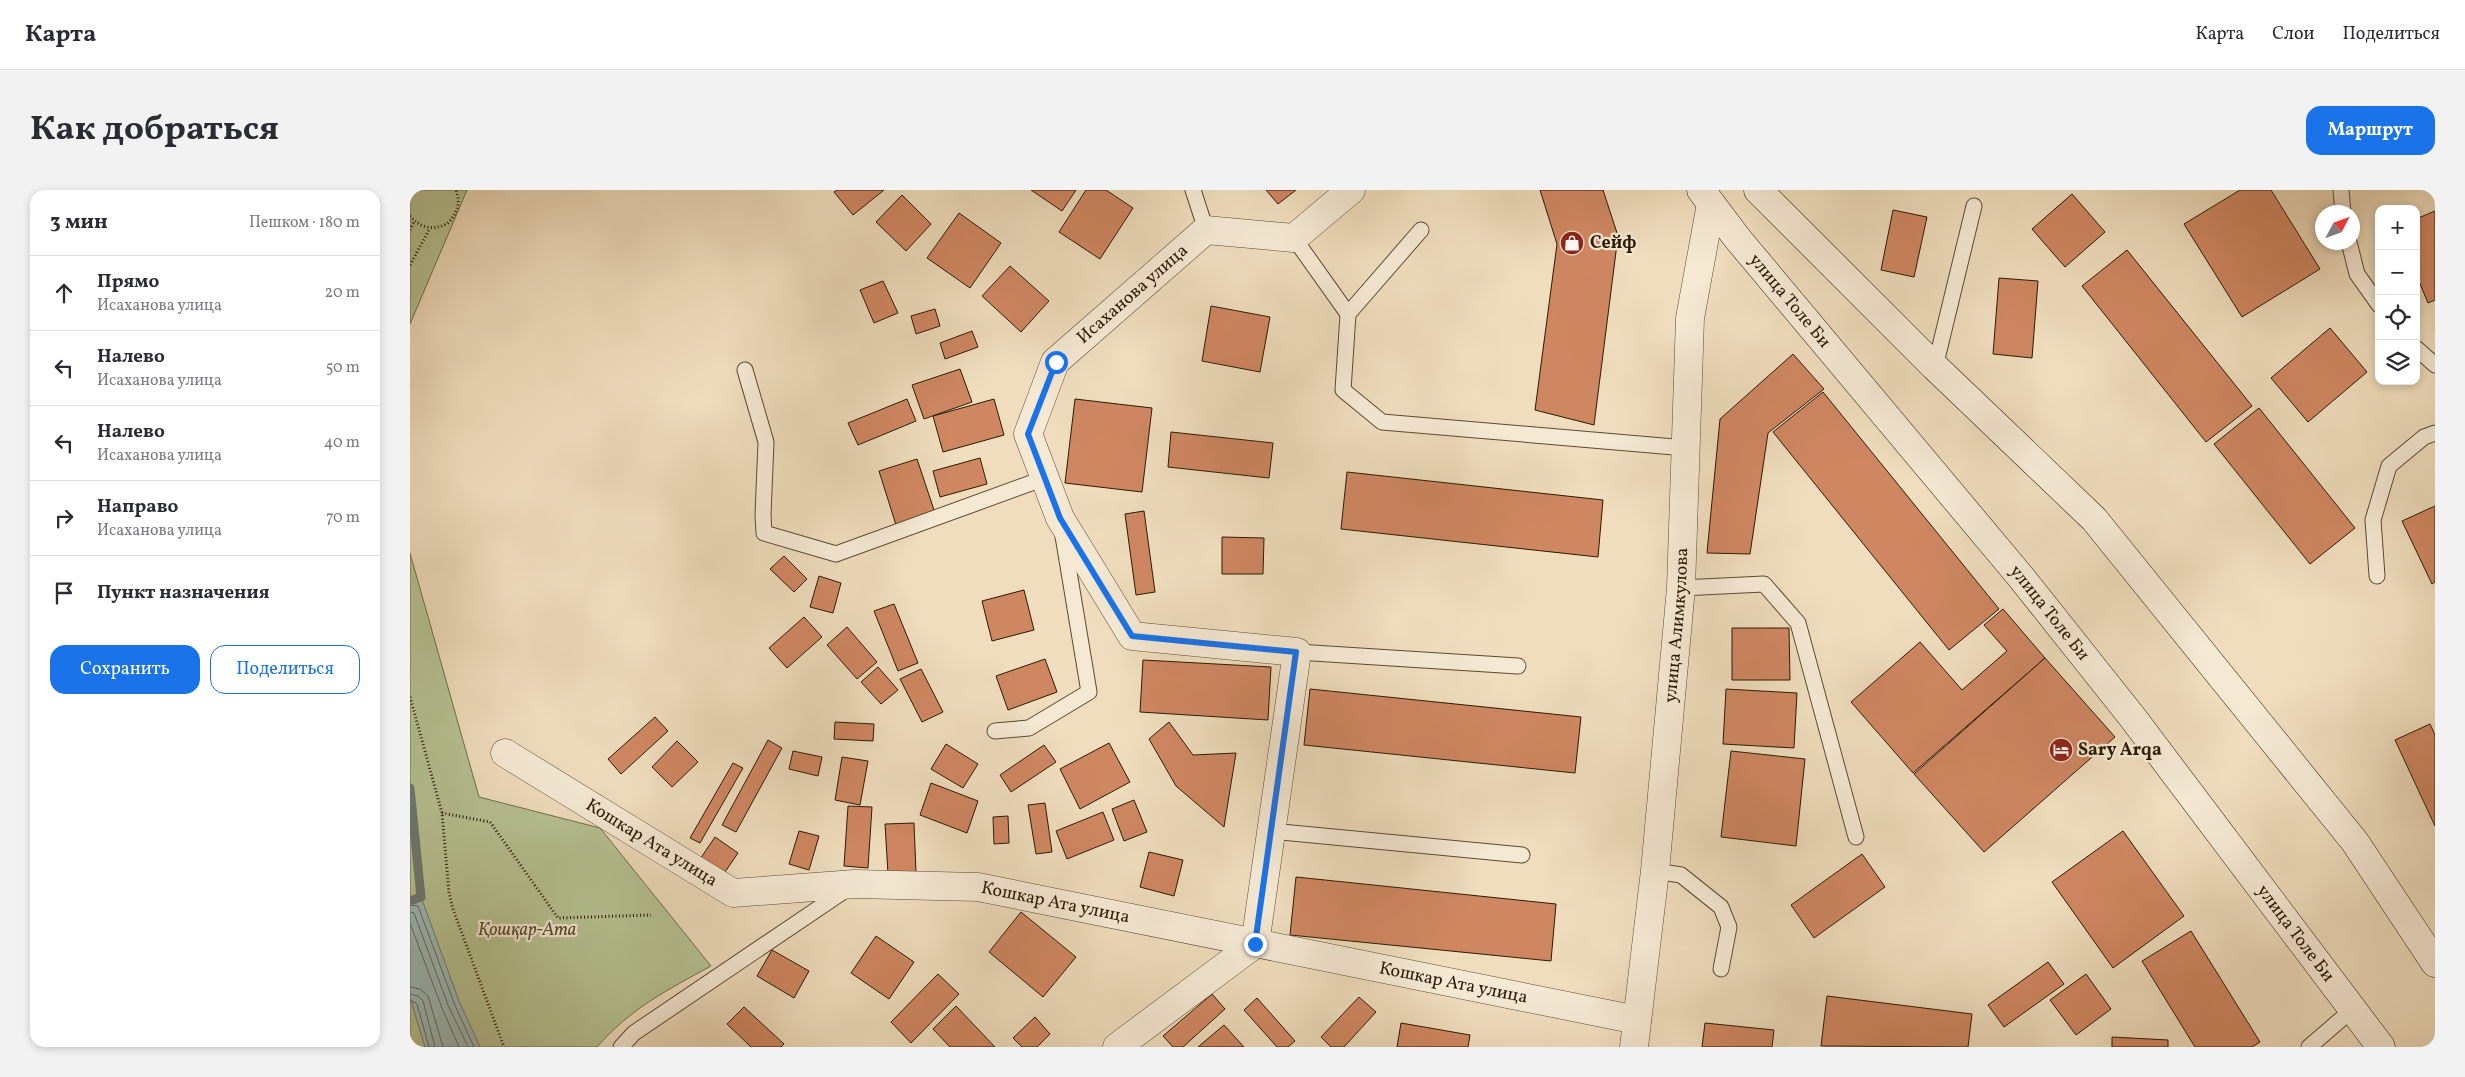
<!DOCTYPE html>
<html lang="ru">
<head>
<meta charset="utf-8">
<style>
	:root { --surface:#fff; --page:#f2f2f3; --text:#2b2b33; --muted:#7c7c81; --line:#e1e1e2; --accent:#1a73e8 }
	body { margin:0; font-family:Vollkorn,serif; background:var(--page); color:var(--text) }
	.controls { position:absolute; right:15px; top:15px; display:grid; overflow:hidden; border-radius:10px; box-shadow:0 2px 8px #0003 }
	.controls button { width:45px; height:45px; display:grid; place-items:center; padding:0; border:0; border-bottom:1px solid var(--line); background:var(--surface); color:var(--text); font:25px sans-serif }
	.compass { position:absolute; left:1905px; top:15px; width:45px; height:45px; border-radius:50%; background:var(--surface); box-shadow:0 2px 8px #0003; rotate:49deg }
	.stop { position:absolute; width:15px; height:15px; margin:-11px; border:4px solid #1a73e8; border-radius:50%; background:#fff }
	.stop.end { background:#1a73e8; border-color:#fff; box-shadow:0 1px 5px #0008 }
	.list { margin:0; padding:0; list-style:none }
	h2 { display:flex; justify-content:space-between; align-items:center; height:65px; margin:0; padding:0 20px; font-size:21px }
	h2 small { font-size:16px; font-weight:400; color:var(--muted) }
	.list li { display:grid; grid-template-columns:32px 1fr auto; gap:15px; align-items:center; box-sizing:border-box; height:75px; padding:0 20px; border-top:1px solid var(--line) }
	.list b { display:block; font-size:19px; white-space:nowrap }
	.list p { margin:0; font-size:16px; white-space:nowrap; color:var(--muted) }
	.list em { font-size:16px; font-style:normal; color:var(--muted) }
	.actions { display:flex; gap:10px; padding:15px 20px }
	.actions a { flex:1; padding:11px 0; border:1px solid var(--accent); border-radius:15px; text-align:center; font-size:18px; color:var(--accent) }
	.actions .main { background:var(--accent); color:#fff }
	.icon { flex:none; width:28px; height:28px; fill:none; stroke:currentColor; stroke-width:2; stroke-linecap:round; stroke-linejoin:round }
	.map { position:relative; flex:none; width:2025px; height:857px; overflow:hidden; border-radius:15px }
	header { display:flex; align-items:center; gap:30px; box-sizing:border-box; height:70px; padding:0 25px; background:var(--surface); border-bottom:1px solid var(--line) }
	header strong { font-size:24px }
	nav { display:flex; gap:28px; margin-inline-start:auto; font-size:18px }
	.intro { display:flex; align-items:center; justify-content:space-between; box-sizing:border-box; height:120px; padding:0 30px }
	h1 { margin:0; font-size:35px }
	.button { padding:12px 22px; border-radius:15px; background:var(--accent); color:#fff; font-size:18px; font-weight:700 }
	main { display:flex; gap:30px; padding:0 30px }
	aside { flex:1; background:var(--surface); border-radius:15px; box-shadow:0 2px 8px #0003 }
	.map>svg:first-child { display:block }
</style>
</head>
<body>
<header>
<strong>Карта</strong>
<nav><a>Карта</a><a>Слои</a><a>Поделиться</a></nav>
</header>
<div class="intro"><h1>Как добраться</h1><a class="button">Маршрут</a></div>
<main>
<aside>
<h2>3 мин<small>Пешком · 180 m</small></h2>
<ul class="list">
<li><svg class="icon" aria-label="ahead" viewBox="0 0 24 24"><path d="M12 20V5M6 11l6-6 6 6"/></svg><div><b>Прямо</b><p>Исаханова улица</p></div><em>20 m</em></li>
<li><svg class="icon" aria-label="left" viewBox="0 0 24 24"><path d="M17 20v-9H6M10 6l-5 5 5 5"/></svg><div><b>Налево</b><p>Исаханова улица</p></div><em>50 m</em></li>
<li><svg class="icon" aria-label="left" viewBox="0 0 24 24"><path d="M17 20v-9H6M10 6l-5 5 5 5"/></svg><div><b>Налево</b><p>Исаханова улица</p></div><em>40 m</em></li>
<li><svg class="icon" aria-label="right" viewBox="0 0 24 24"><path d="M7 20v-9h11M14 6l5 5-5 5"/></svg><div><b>Направо</b><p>Исаханова улица</p></div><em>70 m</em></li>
<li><svg class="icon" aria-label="arrive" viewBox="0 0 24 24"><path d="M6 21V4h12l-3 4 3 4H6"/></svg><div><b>Пункт назначения</b></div></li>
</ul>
<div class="actions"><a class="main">Сохранить</a><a>Поделиться</a></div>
</aside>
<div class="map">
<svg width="2025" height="857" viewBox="0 0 2025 857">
	<rect width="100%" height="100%" fill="#efddbd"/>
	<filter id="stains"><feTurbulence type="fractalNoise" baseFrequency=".004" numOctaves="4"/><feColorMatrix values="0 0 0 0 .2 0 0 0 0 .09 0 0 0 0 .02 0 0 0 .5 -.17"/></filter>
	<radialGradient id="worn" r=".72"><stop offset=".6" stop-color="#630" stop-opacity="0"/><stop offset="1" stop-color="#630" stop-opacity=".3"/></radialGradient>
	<!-- green -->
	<g fill="#b6c293" stroke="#706e4b">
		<path d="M0,0H57L0,134Z"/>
		<path d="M0,363L69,607L190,638L301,776C257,800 220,819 187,857H0Z"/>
	</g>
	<!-- water -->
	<path fill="#9cbab9" stroke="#6e7a70" d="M11,707L49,811L70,857H15L0,808V711Z"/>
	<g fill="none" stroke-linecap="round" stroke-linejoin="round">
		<!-- shore -->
		<g stroke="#636a5e" stroke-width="1">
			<path d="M0,715L8,716L44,813L64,857"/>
			<path d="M0,722L4,723L38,815L58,857"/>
			<path d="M0,733L32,818L49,857"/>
			<path d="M0,797L10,799L18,806L33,857"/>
			<path d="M0,804L8,806L13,811L25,857"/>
			<path d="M0,810L7,814L19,857"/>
		</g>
		<!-- stream -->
		<path stroke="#6e7a70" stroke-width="9" d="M0,598L11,707L0,711"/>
	</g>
	<!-- building -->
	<g fill="#cf8762" stroke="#2a1a03">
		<path d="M427,0H474L443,25L424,2Z"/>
		<path d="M621,0H666L652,21Z"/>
		<path d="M676,0H696L723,18L690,69L649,42Z"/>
		<path d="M856,0H886L868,14Z"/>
		<path d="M1130,0H1193L1208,46L1184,235L1125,220L1147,54Z"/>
		<path d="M1830,0H1861L1910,79L1832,127L1774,34Z"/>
		<path d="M1662,4L1695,42L1655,77L1622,39Z"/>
		<path d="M492,5L521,34L496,61L466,32Z"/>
		<path d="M1483,20L1517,27L1504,87L1471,80Z"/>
		<path d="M2025,21V110L2018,113L2006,84V29Z"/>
		<path d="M549,23L591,53L560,98L517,68Z"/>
		<path d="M1717,60L1842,216L1796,252L1672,96Z"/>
		<path d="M600,76L639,111L611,142L572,106Z"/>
		<path d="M1589,88L1628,91L1622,168L1583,164Z"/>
		<path d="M473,91L488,123L464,133L450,100Z"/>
		<path d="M801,116L860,127L850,182L792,171Z"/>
		<path d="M525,119L530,136L506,144L501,126Z"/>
		<path d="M1920,138L1957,182L1898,232L1861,188Z"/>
		<path d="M562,141L568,157L535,169L530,153Z"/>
		<path d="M1383,164L1414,199L1358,243L1340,364L1297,363L1310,229Z"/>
		<path d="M550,179L562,212L514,229L502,195Z"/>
		<path d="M1413,202L1589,419L1539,460L1363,242Z"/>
		<path d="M497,209L506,231L448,255L438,233Z"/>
		<path d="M584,209L594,245L533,262L523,226Z"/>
		<path d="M665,209L742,218L732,302L655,293Z"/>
		<path d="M1849,218L1945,338L1900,374L1804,254Z"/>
		<path d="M761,242L863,253L859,288L758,277Z"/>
		<path d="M570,268L577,294L530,307L523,281Z"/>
		<path d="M507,269L525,323L486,335L469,281Z"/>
		<path d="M937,282L1193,310L1188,367L931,339Z"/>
		<path d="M2025,316V392L2022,394L1992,331Z"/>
		<path d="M734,321L745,402L726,405L715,324Z"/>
		<path d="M812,347L854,348L853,384H812Z"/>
		<path d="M374,366L397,389L384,402L360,379Z"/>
		<path d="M409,386L431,393L423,423L400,417Z"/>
		<path d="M614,400L624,440L582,451L572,411Z"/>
		<path d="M484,414L508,473L488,481L464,421Z"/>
		<path d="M1593,419L1635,468L1503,583L1441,512L1510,452L1552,500L1597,461L1574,435Z"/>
		<path d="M394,427L412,447L377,478L359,458Z"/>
		<path d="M437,437L467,472L447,489L417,455Z"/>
		<path d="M1322,438H1379L1380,490H1322Z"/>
		<path d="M1635,468L1705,547L1574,662L1504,584Z"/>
		<path d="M635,469L647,502L598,520L586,486Z"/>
		<path d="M733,470L861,477L858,530L730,522Z"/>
		<path d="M468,477L488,500L471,514L451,492Z"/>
		<path d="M511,479L533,522L512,532L490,489Z"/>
		<path d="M900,499L1171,527L1165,583L894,555Z"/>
		<path d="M1316,499L1387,503L1384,558L1313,554Z"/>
		<path d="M245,527L258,541L211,584L198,569Z"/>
		<path d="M425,532L464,534L463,551L424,549Z"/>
		<path d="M759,532L783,565L826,563L814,637L766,596L739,549Z"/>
		<path d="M2020,534L2025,545V636L1985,550Z"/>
		<path d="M358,550L372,558L326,642L312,635Z"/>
		<path d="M267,551L288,572L262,597L242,577Z"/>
		<path d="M699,553L720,592L670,619L650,579Z"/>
		<path d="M536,554L568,574L553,598L521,579Z"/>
		<path d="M634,555L646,572L601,602L590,585Z"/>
		<path d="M383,561L412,567L408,586L379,579Z"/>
		<path d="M1321,561L1395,569L1386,656L1311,647Z"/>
		<path d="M432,567L458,571L450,615L425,610Z"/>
		<path d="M323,573L333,578L290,653L280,648Z"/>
		<path d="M521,593L568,611L557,643L510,625Z"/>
		<path d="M724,610L737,642L714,651L702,619Z"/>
		<path d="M635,613L642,662L626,664L618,615Z"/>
		<path d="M438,616L462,617L458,678L434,676Z"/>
		<path d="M693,622L704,650L657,669L646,641Z"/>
		<path d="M598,626L599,653L584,654L583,627Z"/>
		<path d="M504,633L506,682L478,684L475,634Z"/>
		<path d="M389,641L409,646L399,680L379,674Z"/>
		<path d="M1713,641L1774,726L1703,778L1642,692Z"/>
		<path d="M305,647L328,663L313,685L290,669Z"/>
		<path d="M739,662L773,670L764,706L730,697Z"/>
		<path d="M1452,664L1475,697L1404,748L1381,715Z"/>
		<path d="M886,687L1146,714L1141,771L880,745Z"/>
		<path d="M611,722L666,767L633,807L579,762Z"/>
		<path d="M1781,741L1850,852L1842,857H1785L1732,771Z"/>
		<path d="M466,746L504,772L479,809L441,783Z"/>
		<path d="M362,760L399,781L384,808L347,786Z"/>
		<path d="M1638,772L1654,794L1594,837L1578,815Z"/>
		<path d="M528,784L549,804L501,853L481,832Z"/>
		<path d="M1676,784L1701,819L1666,845L1640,810Z"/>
		<path d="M802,804L815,819L773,857H763L753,846Z"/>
		<path d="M1417,806L1562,824L1558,857L1411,856Z"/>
		<path d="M949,807L966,822L934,857H921L911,847Z"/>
		<path d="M847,808L885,851L878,857H867L834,820Z"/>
		<path d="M546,816L585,857H540L523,839Z"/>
		<path d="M334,817L374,854L371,857H341L317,834Z"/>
		<path d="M625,827L640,844L627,857H612L603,848Z"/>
		<path d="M991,833L1060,845L1058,857H987Z"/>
		<path d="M1295,833L1364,840L1362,857H1292Z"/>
		<path d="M814,835L834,857H788Z"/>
		<path d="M1702,847L1758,850V857H1702Z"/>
	</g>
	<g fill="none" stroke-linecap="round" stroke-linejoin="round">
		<!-- lane casing -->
		<g stroke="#5b4b32" stroke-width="17">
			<g id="lane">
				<path d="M783,0L796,40"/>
				<path d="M1931,0L1933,22"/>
				<path d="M1011,40L938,124L933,200L972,232L1276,258"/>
				<path d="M884,48L938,124"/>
				<path d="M1939,52L1947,84L1969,115"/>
				<path d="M2006,158L2025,175"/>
				<path d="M1525,177L1564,16"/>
				<path d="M335,180L356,252L353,325L354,343L426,364L635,288"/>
				<path d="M1967,386L1963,330L1979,276L2014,247L2025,243"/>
				<path d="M1271,398L1354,394L1388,433L1446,647"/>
				<path d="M887,462L1108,476"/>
				<path d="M585,541L619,538L679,502L653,346"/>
				<path d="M861,641L1112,665"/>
				<path d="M1245,681L1271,685L1311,717L1319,737L1311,779"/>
				<path d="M211,857L224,843L437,699"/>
				<path d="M1899,857L1943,819"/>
			</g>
		</g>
		<!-- street casing -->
		<g stroke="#5b4b32" stroke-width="29">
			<g id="street">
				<path id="s1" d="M95,563L323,703L445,694L568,697L1227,830"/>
				<path id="s2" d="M707,857L845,754L887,462L722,446L650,328L618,244L645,172L796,40L884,48L941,0"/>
				<path id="s3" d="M1224,857L1245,681L1271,398L1280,128L1301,14"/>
			</g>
		</g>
		<!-- secondary casing -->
		<g stroke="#2a1a03" stroke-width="29">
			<g id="secondary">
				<path id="s4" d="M1291,0L1327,48L1610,386L1723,528L1971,857"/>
				<path d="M1348,0L1525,177L1684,329L1945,652L2025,773"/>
			</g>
		</g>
		<!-- path -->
		<g stroke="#2a1a03" stroke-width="3" stroke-dasharray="1 2.5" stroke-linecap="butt">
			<path d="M0,26C11,39 23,40 37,34C47,24 51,14 46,0"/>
			<path d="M0,40L4,31"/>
			<path d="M0,75L20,38"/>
			<path d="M0,507L32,623L39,703L43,719L94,857"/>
			<path d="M32,623L80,632L148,728L241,725"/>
		</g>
		<!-- lane -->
		<use href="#lane" stroke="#f5e9d4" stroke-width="15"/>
		<!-- street -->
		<use href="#street" stroke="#f5e9d4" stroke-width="28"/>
		<!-- secondary -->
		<use href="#secondary" stroke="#f5e9d4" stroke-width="28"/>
	</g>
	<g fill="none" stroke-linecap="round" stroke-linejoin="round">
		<!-- route -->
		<path stroke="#1a73e8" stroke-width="6" d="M646,172L618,244L650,328L722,446L886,462L845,754"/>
	</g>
	<!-- icons -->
	<defs>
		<g id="shop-disc" transform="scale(1.25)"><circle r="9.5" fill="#8f2418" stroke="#f5e9d4"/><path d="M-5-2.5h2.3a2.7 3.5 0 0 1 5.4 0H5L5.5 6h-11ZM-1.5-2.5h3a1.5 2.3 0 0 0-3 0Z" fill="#fff"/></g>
		<g id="hotel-disc" transform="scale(1.25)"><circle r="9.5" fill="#8f2418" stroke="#f5e9d4"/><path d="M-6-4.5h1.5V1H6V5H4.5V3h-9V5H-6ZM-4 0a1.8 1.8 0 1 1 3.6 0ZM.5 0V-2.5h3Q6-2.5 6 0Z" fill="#fff"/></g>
	</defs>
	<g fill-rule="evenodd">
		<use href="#shop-disc" x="1162" y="53"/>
		<use href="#hotel-disc" x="1651" y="560"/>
	</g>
	<g text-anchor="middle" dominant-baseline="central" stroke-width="4.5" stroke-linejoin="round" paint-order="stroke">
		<!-- poi labels -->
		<g font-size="18" font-weight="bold" fill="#2a1a03" stroke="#f5e9d4" text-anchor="start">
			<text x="1180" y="53">Сейф</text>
			<text x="1668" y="560">Sary Arqa</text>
		</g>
		<!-- street labels -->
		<g font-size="18" fill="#2a1a03" stroke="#f5e9d4">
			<text stroke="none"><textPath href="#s2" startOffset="1041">Исаханова улица</textPath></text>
			<text stroke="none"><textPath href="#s4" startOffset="142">улица Толе Би</textPath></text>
			<text stroke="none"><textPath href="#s4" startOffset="548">улица Толе Би</textPath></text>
			<text stroke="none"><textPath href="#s3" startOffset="424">улица Алимкулова</textPath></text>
			<text stroke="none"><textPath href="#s1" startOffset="172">Кошкар Ата улица</textPath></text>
			<text stroke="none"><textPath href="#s1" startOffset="592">Кошкар Ата улица</textPath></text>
			<text stroke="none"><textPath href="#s4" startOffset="952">улица Толе Би</textPath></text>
			<text stroke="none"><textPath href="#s1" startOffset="998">Кошкар Ата улица</textPath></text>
		</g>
		<!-- park labels -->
		<g font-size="18" font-style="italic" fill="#544c2e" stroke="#f5e9d4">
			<text x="117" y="740">Қошқар-Ата</text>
		</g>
	</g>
	<rect width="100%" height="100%" filter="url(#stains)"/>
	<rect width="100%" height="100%" fill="url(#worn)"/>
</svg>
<div class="controls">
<button>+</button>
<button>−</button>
<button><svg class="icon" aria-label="locate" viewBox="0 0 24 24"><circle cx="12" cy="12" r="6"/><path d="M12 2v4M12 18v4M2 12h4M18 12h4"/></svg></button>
<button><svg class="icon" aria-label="layers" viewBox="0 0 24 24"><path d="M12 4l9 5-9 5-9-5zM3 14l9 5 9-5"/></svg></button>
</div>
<svg class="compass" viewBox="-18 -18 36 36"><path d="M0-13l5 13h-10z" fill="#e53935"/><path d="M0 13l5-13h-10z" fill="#7c7c81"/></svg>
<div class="stop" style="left:646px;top:172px"></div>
<div class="stop end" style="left:845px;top:754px"></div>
</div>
</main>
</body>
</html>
